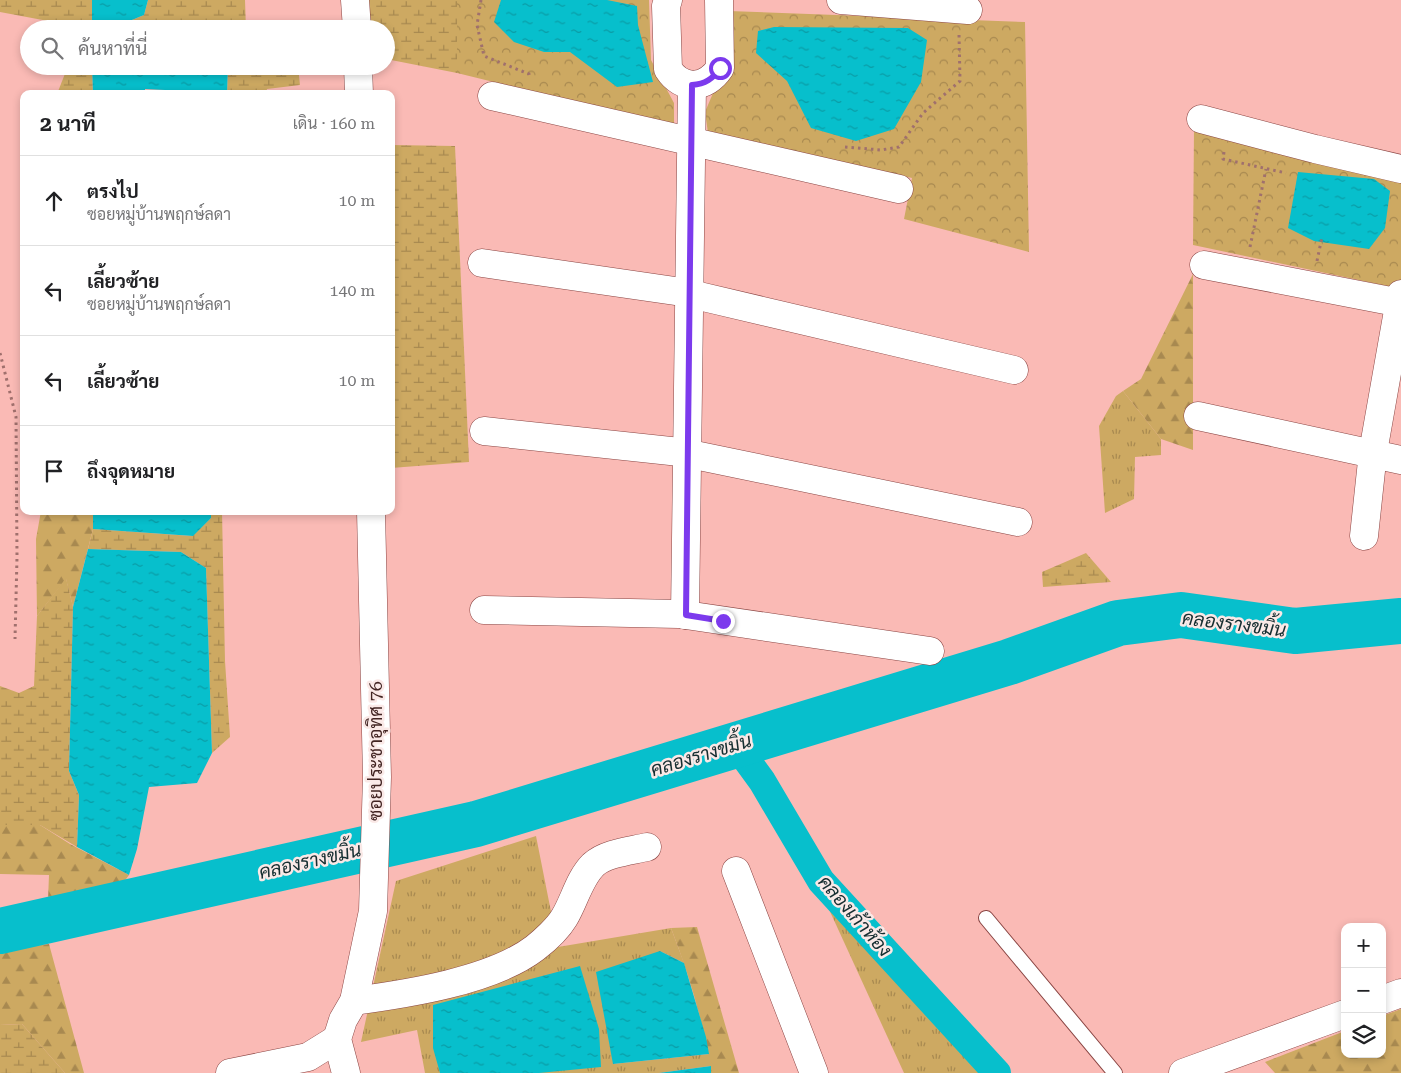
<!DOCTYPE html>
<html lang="th">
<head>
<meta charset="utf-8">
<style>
	:root { --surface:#fff; --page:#f2f2f2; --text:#202124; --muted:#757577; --line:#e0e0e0 }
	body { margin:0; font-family:"Roboto Serif",Sarabun,serif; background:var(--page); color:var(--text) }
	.controls { position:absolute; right:15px; bottom:15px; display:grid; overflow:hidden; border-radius:10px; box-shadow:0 2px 8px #0003 }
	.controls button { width:45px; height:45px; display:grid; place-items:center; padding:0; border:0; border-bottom:1px solid var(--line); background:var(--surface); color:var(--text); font:25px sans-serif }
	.stop { position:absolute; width:15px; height:15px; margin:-11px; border:4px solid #7c3aed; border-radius:50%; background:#fff }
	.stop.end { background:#7c3aed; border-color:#fff; box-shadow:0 1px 5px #0008 }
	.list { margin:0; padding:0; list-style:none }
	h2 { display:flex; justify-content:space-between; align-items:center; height:65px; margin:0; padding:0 20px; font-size:21px }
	h2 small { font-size:16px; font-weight:400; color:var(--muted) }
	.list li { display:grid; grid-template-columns:32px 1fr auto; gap:15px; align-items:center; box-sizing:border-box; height:90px; padding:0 20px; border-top:1px solid var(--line) }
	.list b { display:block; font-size:19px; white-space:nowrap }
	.list p { margin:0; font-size:16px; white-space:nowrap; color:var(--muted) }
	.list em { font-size:16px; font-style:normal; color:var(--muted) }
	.icon { flex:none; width:28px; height:28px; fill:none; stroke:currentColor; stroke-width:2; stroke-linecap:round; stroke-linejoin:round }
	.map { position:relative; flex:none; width:1401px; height:1073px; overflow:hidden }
	.search { position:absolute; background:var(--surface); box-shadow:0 2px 8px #0003; left:20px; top:20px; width:375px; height:55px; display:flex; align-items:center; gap:12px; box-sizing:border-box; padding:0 18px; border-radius:28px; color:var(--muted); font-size:19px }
	.panel { position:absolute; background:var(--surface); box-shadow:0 2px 8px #0003; left:20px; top:90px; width:375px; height:425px; border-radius:10px }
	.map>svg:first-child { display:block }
</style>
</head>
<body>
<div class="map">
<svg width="1401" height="1073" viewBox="0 0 1401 1073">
	<defs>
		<pattern id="grass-tufts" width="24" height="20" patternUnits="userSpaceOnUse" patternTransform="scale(1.25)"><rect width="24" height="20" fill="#cda962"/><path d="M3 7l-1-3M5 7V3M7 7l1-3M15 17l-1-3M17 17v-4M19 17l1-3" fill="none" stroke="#a88950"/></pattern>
		<pattern id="forest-firs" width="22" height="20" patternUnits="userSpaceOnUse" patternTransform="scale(1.25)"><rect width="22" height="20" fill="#cda962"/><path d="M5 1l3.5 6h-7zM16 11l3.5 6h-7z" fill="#a88950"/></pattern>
		<pattern id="wetland-marsh" width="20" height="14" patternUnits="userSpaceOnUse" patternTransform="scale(1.25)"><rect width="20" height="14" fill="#cda962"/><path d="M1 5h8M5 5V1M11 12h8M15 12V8" fill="none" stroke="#a88950"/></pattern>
		<pattern id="park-crowns" width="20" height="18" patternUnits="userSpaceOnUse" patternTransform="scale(1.25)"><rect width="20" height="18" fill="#cda962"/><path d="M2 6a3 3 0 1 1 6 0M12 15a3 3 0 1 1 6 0" fill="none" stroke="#a88950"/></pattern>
		<pattern id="water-ripples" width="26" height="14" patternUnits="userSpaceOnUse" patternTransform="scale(1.25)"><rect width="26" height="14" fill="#07bfcc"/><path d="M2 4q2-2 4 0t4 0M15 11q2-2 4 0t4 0" fill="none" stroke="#0a9ba5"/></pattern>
	</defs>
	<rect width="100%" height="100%" fill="#fabab5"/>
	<!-- grass -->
	<g fill="url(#grass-tufts)">
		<path d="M1123,391L1161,439V455L1135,457L1134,499L1105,513L1099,426L1116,396Z"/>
		<path d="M536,836L558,947L671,928L684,963L660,951L613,1064L709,1054L711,1066L659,1073H425L417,1030L361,1042L396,881Z"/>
		<path d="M827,905L837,911L992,1073H904Z"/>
	</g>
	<!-- forest -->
	<g fill="url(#forest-firs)">
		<path d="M1193,274V450L1161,439L1123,391L1141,379Z"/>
		<path d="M41,511H93V529L73,607L66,579L37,616L36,539Z"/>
		<path d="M0,825H40L70,844L129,875L116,893L72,903L48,900L49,875L0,874Z"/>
		<path d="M697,927L739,1073H711C704,1023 689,975 671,928Z"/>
		<path d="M49,944L84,1073H65L22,1024L0,1025V950Z"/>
		<path d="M1401,1009V1073H1275L1265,1062L1345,1031V1054H1382V1016Z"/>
	</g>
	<!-- wetland -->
	<g fill="url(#wetland-marsh)">
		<path d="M0,0H92V29H67L64,24L0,12Z"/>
		<path d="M148,0H245L246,29H110L144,15Z"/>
		<path d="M368,0H457V73L386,59V29H369Z"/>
		<path d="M68,66H92L93,94H57Z"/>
		<path d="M228,66H298L300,85L267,89L266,94H227Z"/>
		<path d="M391,145L455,146L469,462L391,468Z"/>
		<path d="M211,511H222L225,661L230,737L212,753L206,568L181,552L88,549L93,529L192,536L211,518Z"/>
		<path d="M1086,553L1111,582L1043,587L1042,572Z"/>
		<path d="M66,578L73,607L69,771L79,795L77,847L40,825H0V686L19,693L34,686L37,616Z"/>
		<path d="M22,1024L65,1073H0V1025Z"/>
	</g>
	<!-- park -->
	<g fill="url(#park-crowns)">
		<path d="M457,0H649L651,60L674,103V126L457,73Z"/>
		<path d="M729,11L1025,22L1029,252L904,219L912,178L708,133L705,112L716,86Z"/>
		<path d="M1194,130L1401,173V289L1193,245Z"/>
	</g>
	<!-- water -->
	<g fill="url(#water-ripples)">
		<path d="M92,0H148L144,15L110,29H92Z"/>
		<path d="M501,0H607L637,6L638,25L653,82L617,87L570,52H544L514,42L494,22Z"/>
		<path d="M774,27L908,28L927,40L921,82L894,129L856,141L811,128L787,81L756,53L758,31Z"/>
		<path d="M92,66H228L227,94H165V90L145,89V94H93Z"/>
		<path d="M1298,172L1374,179L1390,191L1385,228L1369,249L1314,241L1288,228Z"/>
		<path d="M93,511H211V518L193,536L93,529Z"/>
		<path d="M88,549L181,552L206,568L212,753L197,783L149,787L137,849L129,875L77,847L79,795L69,771L73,607Z"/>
		<path d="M660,951L684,963L706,1037L709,1054L613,1064L596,972Z"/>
		<path d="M580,966L599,1029L601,1067L539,1073H440L433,1048V1005Z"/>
		<path d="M711,1066V1073H659Z"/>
	</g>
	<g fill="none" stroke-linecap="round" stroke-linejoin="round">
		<!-- canal -->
		<path stroke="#07bfcc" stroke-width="28" d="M735,744L762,781L821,881L997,1073"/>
		<!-- river -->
		<path stroke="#07bfcc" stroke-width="46" d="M0,931L476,824L1009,662L1118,623L1181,615L1295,631L1401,621"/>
		<!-- service casing -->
		<g stroke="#8a4543" stroke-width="16">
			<path id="service" d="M986,918L1115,1073"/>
		</g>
		<!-- minor casing -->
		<g stroke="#8a4543" stroke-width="29">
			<g id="minor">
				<path d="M355,0L357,29"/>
				<path d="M668,0L666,6L668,69C682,91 706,89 720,68L719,0"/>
				<path d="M841,0L968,10"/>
				<path d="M358,66L359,94"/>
				<path d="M492,96L899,189"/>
				<path d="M1201,119L1315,149L1401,169"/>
				<path d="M482,263L682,292L1014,370"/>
				<path d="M1204,265L1401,303"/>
				<path d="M1198,416L1401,460"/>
				<path d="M484,431L680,452L1018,522"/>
				<path d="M1364,536L1373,452L1401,294"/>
				<path d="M484,610L679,614L930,651"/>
				<path d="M685,615L692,85"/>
				<path d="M736,871L814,1073"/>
				<path d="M1382,1000L1401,993"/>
				<path d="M354,1001C406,994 492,981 535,948C544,941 558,928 564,918C574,902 579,879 593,865C606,853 630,851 647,847"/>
				<path d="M230,1073L308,1057L337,1039"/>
				<path d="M346,1073L337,1039L343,1020L354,1001L373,911L377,777L371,511"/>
				<path d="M1183,1073L1345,1014"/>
			</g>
		</g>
		<!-- path -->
		<g stroke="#a0706d" stroke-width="3" stroke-dasharray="2.5 4" stroke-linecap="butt">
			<path d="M481,0L477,25L484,56L529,74L530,77"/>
			<path d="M845,147L881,150L899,147L923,113L960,81L959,34"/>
			<path d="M1224,152L1223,159L1286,173"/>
			<path d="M1250,247L1266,169"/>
			<path d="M1317,261L1322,237"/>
			<path d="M0,353L16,417L17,557L15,639"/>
		</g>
		<!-- service -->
		<use href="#service" stroke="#fff" stroke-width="14"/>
		<!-- minor -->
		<use href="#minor" stroke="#fff" stroke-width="28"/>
	</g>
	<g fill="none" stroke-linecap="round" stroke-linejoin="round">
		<!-- route -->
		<path stroke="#7c3aed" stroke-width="6" d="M720,68C713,79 705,84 692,85L686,615L723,621"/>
	</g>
	<g text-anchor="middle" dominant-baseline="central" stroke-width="5" stroke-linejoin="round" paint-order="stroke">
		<!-- street labels -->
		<g font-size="18" fill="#422422" stroke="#fae9e7">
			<text transform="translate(375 751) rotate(-90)">ซอยประชาอุทิศ 76</text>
		</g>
		<!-- water labels -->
		<g font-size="19" font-style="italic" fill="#162e31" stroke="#fae9e7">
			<text transform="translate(1234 624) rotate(7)">คลองรางขมิ้น</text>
			<text transform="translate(701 755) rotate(-17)">คลองรางขมิ้น</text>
			<text transform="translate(310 861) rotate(-13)">คลองรางขมิ้น</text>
			<text transform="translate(855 916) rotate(49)">คลองเก้าห้อง</text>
		</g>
	</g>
</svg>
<div class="controls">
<button>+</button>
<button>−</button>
<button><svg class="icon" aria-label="layers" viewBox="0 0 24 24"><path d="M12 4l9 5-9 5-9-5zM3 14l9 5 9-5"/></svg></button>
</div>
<div class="stop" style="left:720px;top:68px"></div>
<div class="stop end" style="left:723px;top:621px"></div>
<div class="search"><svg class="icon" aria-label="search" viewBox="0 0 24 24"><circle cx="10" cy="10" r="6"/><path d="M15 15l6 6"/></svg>ค้นหาที่นี่</div>
<section class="panel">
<h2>2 นาที<small>เดิน · 160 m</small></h2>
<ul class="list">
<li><svg class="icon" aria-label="ahead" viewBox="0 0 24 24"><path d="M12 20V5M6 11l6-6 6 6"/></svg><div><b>ตรงไป</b><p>ซอยหมู่บ้านพฤกษ์ลดา</p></div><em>10 m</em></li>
<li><svg class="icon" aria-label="left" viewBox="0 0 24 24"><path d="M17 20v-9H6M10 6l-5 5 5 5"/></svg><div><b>เลี้ยวซ้าย</b><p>ซอยหมู่บ้านพฤกษ์ลดา</p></div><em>140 m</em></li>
<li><svg class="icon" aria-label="left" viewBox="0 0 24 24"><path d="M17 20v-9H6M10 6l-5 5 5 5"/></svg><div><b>เลี้ยวซ้าย</b></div><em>10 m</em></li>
<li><svg class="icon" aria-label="arrive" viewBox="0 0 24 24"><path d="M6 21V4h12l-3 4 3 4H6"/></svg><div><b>ถึงจุดหมาย</b></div></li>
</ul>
</section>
</div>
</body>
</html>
